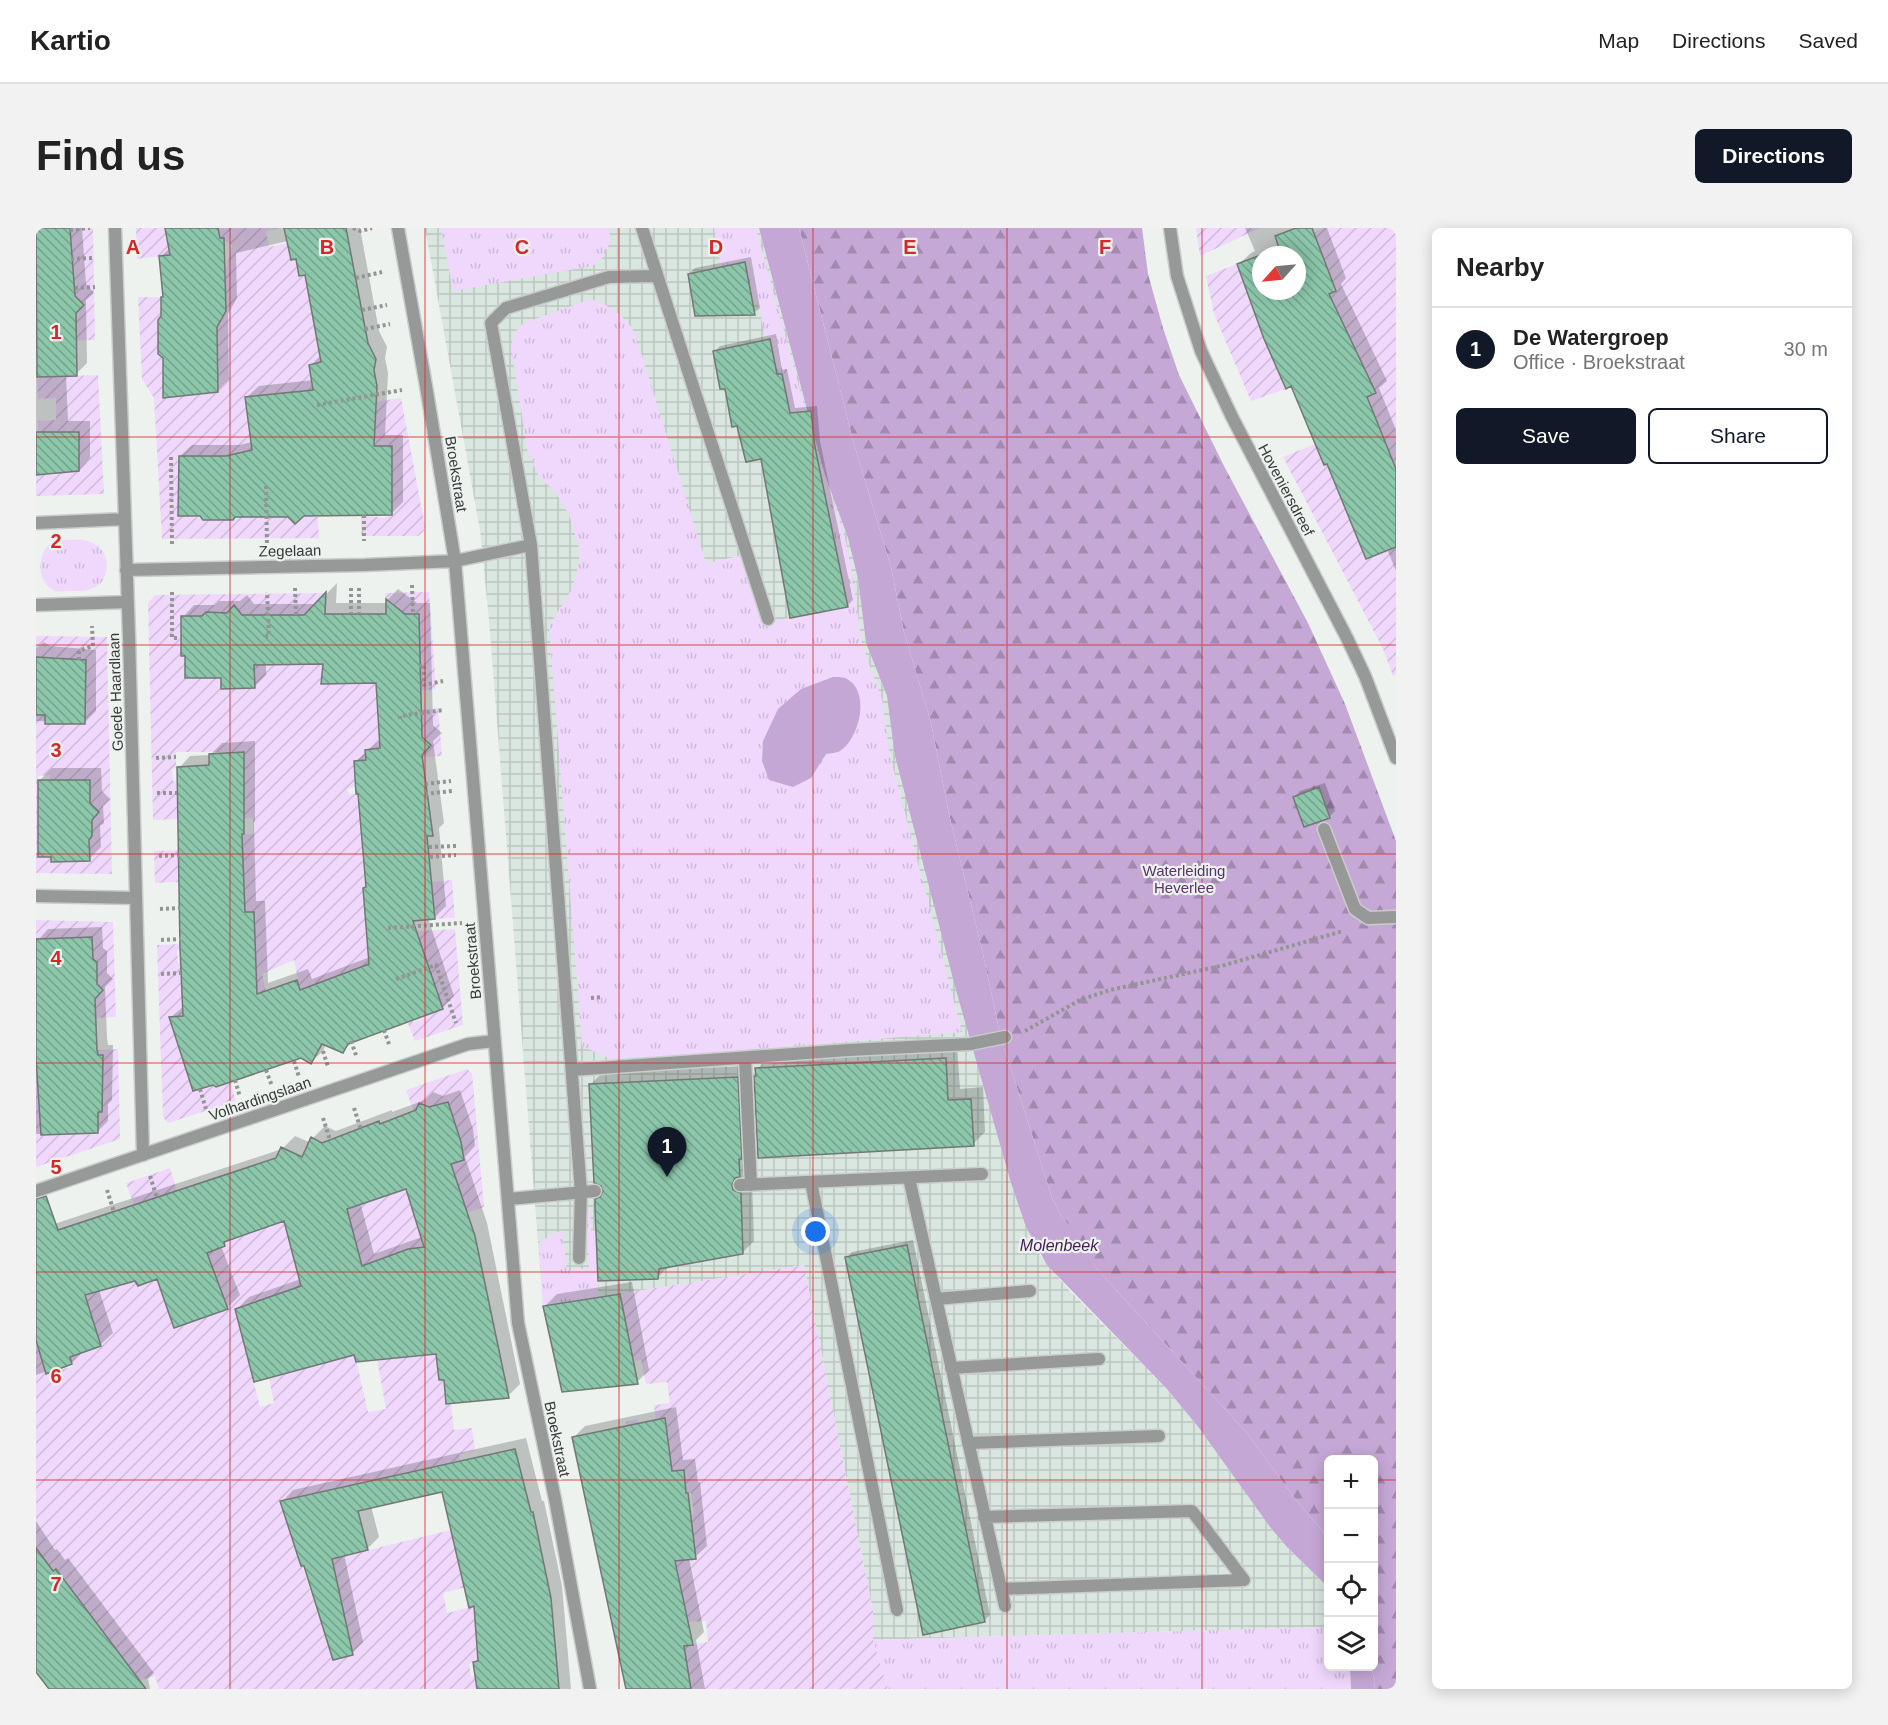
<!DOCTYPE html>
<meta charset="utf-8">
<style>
body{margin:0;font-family:Arial,sans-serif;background:#f2f2f2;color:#222}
.controls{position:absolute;right:18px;bottom:18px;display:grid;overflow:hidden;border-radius:9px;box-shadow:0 3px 15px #0003}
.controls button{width:54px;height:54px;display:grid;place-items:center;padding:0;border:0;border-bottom:2px solid #e0e0e0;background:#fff;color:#222;font:30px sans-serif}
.compass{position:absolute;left:1216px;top:18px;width:54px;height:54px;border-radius:50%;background:#fff;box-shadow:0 3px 15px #0003;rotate:243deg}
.you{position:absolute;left:780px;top:1004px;width:21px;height:21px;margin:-15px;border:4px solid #fff;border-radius:50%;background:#1a73e8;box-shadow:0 0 0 9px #1a73e833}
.badge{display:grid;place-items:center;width:39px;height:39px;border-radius:50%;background:#111827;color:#fff;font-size:20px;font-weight:700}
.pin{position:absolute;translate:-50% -50px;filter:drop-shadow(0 2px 3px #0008)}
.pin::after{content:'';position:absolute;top:32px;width:21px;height:18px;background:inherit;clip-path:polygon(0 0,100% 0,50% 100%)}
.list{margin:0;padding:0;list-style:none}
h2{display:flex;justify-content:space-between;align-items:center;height:78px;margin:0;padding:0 24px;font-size:26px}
h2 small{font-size:20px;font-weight:400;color:#767676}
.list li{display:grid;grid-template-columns:39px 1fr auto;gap:18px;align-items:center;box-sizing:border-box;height:84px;padding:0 24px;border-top:2px solid #e0e0e0}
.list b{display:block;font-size:22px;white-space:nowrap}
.list p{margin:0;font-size:20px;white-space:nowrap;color:#767676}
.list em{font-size:20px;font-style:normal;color:#767676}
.actions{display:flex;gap:12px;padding:18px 24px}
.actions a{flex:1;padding:14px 0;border:2px solid #111827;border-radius:9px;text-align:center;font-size:21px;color:#111827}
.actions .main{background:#111827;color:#fff}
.icon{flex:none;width:33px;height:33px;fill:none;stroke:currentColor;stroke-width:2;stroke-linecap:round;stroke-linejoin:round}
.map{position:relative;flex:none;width:1360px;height:1461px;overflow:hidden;border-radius:9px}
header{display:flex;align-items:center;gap:36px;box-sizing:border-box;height:84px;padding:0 30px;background:#fff;border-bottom:2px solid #e0e0e0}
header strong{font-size:28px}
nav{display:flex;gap:33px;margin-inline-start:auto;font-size:21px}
.intro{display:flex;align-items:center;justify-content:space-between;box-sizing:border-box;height:144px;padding:0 36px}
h1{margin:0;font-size:42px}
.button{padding:15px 27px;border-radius:9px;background:#111827;color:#fff;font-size:21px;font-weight:700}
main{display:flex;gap:36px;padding:0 36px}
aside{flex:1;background:#fff;border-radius:9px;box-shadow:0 3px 15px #0003}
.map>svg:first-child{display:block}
.industrial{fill:url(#industrial-grid)}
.grass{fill:url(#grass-tufts)}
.forest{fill:url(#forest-firs)}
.garden{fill:url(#garden-furrows);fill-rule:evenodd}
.water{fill:#c5a7d5}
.shadow{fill:#0003;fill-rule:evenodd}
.building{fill:url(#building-back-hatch);stroke:#737775;stroke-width:1.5;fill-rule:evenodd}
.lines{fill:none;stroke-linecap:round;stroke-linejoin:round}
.lane-casing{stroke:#c9cdcb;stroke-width:15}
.street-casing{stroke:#c9cdcb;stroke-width:15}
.path{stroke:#929593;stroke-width:4;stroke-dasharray:3 3;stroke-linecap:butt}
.lane{stroke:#979998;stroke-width:12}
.street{stroke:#979998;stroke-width:12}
.grid{fill:none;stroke:#d62828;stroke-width:1.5;stroke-opacity:0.55}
.labels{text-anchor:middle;stroke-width:4.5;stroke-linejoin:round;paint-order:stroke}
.street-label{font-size:15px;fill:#383a39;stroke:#edf2ef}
.park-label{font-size:15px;fill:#5a336c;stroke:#edf2ef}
.water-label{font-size:16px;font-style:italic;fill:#431c54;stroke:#edf2ef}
.grid-label{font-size:20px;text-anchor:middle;font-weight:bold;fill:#d62828;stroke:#edf2ef;stroke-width:4.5;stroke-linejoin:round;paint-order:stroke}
</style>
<header>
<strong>Kartio</strong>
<nav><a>Map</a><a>Directions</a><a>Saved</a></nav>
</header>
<div class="intro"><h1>Find us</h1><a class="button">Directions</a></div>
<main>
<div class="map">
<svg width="1360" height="1461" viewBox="0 0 1360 1461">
<defs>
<pattern id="industrial-grid" width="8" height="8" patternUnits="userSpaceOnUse" patternTransform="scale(1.5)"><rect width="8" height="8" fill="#dae6e0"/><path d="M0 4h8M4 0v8" fill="none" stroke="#bcc6c1"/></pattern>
<pattern id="grass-tufts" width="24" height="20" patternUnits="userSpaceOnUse" patternTransform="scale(1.5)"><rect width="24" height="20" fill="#efd8fc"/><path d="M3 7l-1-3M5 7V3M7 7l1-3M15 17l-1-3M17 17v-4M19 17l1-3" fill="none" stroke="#cebad9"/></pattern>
<pattern id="forest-firs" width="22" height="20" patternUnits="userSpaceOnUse" patternTransform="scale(1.5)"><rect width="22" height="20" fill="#c6a8d6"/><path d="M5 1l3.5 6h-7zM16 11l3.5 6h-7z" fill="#a28aaf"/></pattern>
<pattern id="garden-furrows" width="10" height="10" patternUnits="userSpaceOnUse" patternTransform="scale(1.5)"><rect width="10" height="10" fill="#efd8fc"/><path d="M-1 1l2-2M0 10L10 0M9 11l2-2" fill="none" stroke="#cebad9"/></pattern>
<pattern id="building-back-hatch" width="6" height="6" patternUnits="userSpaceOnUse" patternTransform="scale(1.5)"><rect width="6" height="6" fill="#8cc7ab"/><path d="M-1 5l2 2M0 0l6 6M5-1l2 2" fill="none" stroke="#73a38c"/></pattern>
</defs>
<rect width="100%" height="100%" fill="#edf2ef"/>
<path class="industrial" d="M389,0h334l55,208 11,39 23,63 10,41 8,64 21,53 99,397 25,90 15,43 14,29 29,35 98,99 32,39 71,99 17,20 41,40v40l-455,13v-29l-69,-346 -261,41 -54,-686 -9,-90z"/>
<path class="grass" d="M405,0h168c3,16 -3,30 -17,38l-139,25z
M678,0h42l57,210 32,100 8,40 9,67 20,54 8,57 72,276 -347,29 -33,-15 -33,-420 23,-37 7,-26v-15l-10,-33 -15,-25 -10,-8 -7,-9 -9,-20 -17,-105c2,-12 4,-18 13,-25l67,-24c20,7 33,16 44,34l71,230 38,-8 18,68 86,-16 -46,-159 -7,-36h-5l-8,-38h-5l-7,-36h-5l-7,-37h-6l-7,-39 -24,5z
M17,313c11,-1 26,-3 37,1 18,5 22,29 10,42 -8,7 -17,7 -26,7 -6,0 -13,1 -19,0 -19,-8 -19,-38 -2,-50z
M554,980l1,22 5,1 2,66 -55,9 -4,-64 23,-12 5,40 22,-2 -3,-53z
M1292,1399v39l22,1 1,22h-463l-15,-49z"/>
<path class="forest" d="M763,0h343l6,46 15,54 16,47 46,93 83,155 37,81 51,137v848h-22l1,-8 -4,-14 3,-1v-206h-46v78l-35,-42 -47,-64 -150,-164 -34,-51 -10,-19 -52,-164 -17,-80 -34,-140 -18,-91 -27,-91 -13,-65 -37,-123z"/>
<path class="garden" d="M34,0h23l2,112 -59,2v-23l39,-1v-36h-4z
M100,0h30l4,27 -33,4z
M182,0h62l-14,3 3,16 18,-4 4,17 5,-1 3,17 12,-2 -2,24 12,64 -12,3 8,45 84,-12 24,129 -2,5 -5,4h-57v-21l23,3 8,-4v-68h-18l-87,70 4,4h8l5,-4 14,1 1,21 -157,1 -8,-141 -12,-19 -4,-82h23v19l-3,4v9l3,4 1,8 -4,4v9l5,4v22l25,-1v16l19,-2 10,-66 7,-12 -8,-12 10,-7 -1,-22 7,-29 -12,-7zM201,225l-2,64 -2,3 -55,-4 1,-60h19l1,9 31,-11z
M1160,0h64l-60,28z
M1288,0h72v446l-3,2 -10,-27 -100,-192 32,-13 9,21 60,-24 -17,-44 9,-4 -41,-85 -49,81 -35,12 -37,-87 -8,-38 31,-12 21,56 78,-29 -22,-59z
M0,128l2,21 60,-2 6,119 -68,2v-21l7,-3 4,3h8l3,-3 21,-1v-39h-41v-11l18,-1v-22l-18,1z
M393,364l7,97 -16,2v19l18,-2 4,48 -20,1 4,-7v-9l-47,-21 1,28 -14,2v10l-12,1 1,26 -8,2 2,5h11l2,62 4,31 -3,1 3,35 20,10 69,-4 8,96 -48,16 -8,-20 7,1 8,-3 2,-4 19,-6 -16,-49c-45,2 -86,14 -127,30l-6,-30 -32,14 5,22 -57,26 -32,-5h-9l24,74 20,-6 4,2 7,-2 5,-6 7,22 -68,22 -5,-6 -6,-172 24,-1v5l-4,1 1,13h3l1,16 72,-67h-9l-2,-78h10v-16h-9l-20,-66h-48v16l-4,1 1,12 4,1 1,37 -25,1 -5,-217 7,-8 171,-2 -1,21 -8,-4 -9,1 -4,4h-15l-1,49h35l-1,20h32l65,-69 -33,-1 -1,-21zM193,383h10l3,4h21l2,42 -11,1v30l-33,1v-11h-35l-1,-22 -4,-1v-39h21l4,-4 18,4z
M0,408l71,1 5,237 -76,-1v-158h9v9l40,-1 1,-62 -22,-1 -3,-3h-8l-3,3h-8l-6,-4zM14,547v5h40v23l4,4 1,9 -6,5v4l3,3v8l-3,4 1,21 -38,1 -1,-5h-13v-81z
M143,622l1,32 -25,1 -1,-32z
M416,652l3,38 -20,1 -3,-37z
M0,692l77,2 3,95 -20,1 -1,-19 4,-4v-9l-6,-6 -1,-43 -56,2z
M82,821l2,90 -84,28v-109h2l4,77 56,-2v-21h4l-5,-29 6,-1v-27h-5v-5z
M431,841l5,4 12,134 -66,22 5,16 -188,64 25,98 14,-4 -5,-25 86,-23 13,57 18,-3 -9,-49 59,-8 3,28h5l2,24h5l3,26 18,-2 3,23 -16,3 1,6 -179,41 46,141v-82l124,-30 46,49 -54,14 4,20 27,-7 12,52 -17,6 2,12h4l2,13h-318l-4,-13 -25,7 -77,-91 14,-10 -10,-13 -4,2 -17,-6v-246l47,-31 3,7 7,-2 -2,-7 42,-11 5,11c30,-11 57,-29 87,-40l-1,-4 60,-21 4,16 145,-66 30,-11 -2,-18 -13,-40 -34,10 -8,-22zM56,1088l9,30 -12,4 -9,-30zM33,1124l4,14 -27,8z
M134,940l7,23 -43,14 -8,-22z
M768,1037l69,346v29l15,49h-197l-8,-43 25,-4 -2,-21 -23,1 -5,-21 6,-1 -8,-39 5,-44 13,-3 -3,-21h-5l-3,-23 -11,1 -44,-40 -2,-9 11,-3 2,7 17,-3 -2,-18 16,-2 -3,-21 -21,2 -5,-24 -7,1 -11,-52 -23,3 -2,-15z"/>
<path class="water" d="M723,0h40l55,216 37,123 13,65 27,91 18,91 34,140 17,80 52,164 10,19 14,15 20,36 150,164 47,64 35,42v49l-41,-40 -17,-20 -71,-99 -32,-39 -120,-124 -21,-38 -15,-44 -55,-193 -61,-234 -8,-60 -21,-53 -8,-64 -10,-41 -23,-63 -11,-39z
M797,449c4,0 11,0 14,2 24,13 12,60 -7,72 -4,2 -10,2 -14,3l-15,24 -18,9 -24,-7 -7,-19 1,-20 15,-32 23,-20z
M1314,1439h21l4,14 -1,8h-23z"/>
<path class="shadow" d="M0,0h46l4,56 8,9 -8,7 1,63 -11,11 -10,1 2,46h22v37l-11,12 -43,3v-107h2l-2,-35z
M131,0h193l19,103 8,16 -2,11 3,15 -3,62h18v67l-12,12 -102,2 -109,-60 12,-11h47l13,-3 -5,-45 12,-11 54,-6 -2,-15 10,-10 -15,-81 -18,-33 -52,12 1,45 -9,16 1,65 -12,12 -54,-74 -1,-20 3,-2 -5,-38 10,-9z
M1209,0h82l19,50 -5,6 46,97 -8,7 17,42v141l-9,-22 -59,-87 -89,-198 12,-11 4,-2zM1225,27h36v36h-36z
M715,29l9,51 -6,5 -65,-39 6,-6z
M740,106l6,36 5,-1 8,39 22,-2 3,35 33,159 -6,6 -84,-148 -36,-71 -13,-35 6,-6z
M301,355l-1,20h51v-3l11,-11 19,14h13l3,122 9,8 -9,8 11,82 -5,5 7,78 -12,12h-6l26,78 -12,12 -87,31 -12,12 -17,-7 -3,7 -12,11 -10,-6 -131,-38 14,-12 -5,-238 11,-12 20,-1 12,-12 33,-2v80l-1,2 2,78h9l3,82 40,-14 4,10 58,-22 -6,-69 3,-3 -11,-124 25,-22 -3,-57 -54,-20 -58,2v11l-12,12 -31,-11 -40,-59 11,-12h21l4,-4h21l7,-6 7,9h63z
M8,414l6,4 46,4v61l-11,11 -49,-1v-72z
M16,540h49l1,23 8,8 -7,7 1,17 -4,3 1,21 -12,12 -49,-79z
M1289,555l10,28 -6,6 -34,-20 5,-6z
M66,699l1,21 4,3v22l6,6 -8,8 2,51 1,7h5l-1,55 -4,4v17l-11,11 -61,2v-196h4l8,-9z
M921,818l3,43 23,-2 2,45 -12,12 -216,-69v-6l12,-12z
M713,838l2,97 -8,9 2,6 7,3 2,60 -12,12 -73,13 -11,11 -61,-77 7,-8 -13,-108 12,-12z
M424,862l13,39 2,17 -10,11 22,66 33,161 -12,12 -63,-18 -7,-26 -82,2 -119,-45 12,-12 52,-18 -16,-60 -54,19 -10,8 19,49 -13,13 -69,-30 -22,1 -37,11 14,43 -13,12 -17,6 -12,12 -35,12v-145l246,-81 13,-13 14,6 16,-16 11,5 56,-21v2l33,-12 8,-8 10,4zM371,959l15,50 -48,17 -14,-52z
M877,1012l77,375 -6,6 -137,-363 5,-6z
M596,1054l17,88 -12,12 -92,-76 12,-12z
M640,1179l7,53 12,-1 3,23h2l7,64 -12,11 -6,1 15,74 -8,8 9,49h-78l-54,-251 12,-12z
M490,1210l16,63h2l18,85 9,103h-93l-4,-26 5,-5 -3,-54 -32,-113 -73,15 8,31 -12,12 -23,5 19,88 -11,11 -47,-89 -23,-62 11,-12z
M0,1293l19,29 2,-1 8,11 3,-2 86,115 -6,6 2,10h-99l-15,-20z"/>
<path class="building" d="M0,0h34l5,68 9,9 -8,8 1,63 -40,1z
M129,0h53l2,10h4l2,73 -9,16 1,65 -55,6v-40l-5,-4v-34l3,-4v-19h2l-4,-41 11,-1z
M248,0h62l22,115 8,16 -2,11 3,16 -3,60h18v69l-88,1 -9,8 -7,-7h-53l-2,3h-30l-3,-4h-22l1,-60h47l26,-6 -7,-53 68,-7 -4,-25 12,-3 -6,-33 -10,-54 -6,1 -3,-17 -5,1z
M1260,0h16l24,63 -7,3 47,99 -9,4 29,72v78l-30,12 -39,-95 -3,1 -33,-79 -5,3 -22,-50 -27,-75 42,-16 -4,-12zM1225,27h36v36h-36z
M709,34l10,53 -60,1 -7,-42z
M734,111l7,35h5l8,39 21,-2 4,36 33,160 -58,11 -29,-159 -15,3 -9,-36 -5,1 -7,-38h-5l-7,-38z
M0,204h43v39l-43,4z
M290,364l-1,22h61v-15l19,15h14l3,123 9,8 -9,10 11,81h-6l8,83 -22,2 30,88 -95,35 -5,9 -21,-9 -11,20 -10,-6 -85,29 -3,-2 -20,6 -24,-74 14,-1 -3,-67 -3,-182 32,-2v-11l35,-2v82h-2l3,78h9l3,82 40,-14 3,10 69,-26 -6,-76 3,-1 -8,-93h-2l-2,-33 12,-1 -1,-10 15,-2 -4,-65 -55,1 2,-20 -69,1 1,23 -34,1v-11h-36v-22h-4v-40h21l4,-4 21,1 7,-8 8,10h62z
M0,429l50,3 -1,64h-40v-9h-9z
M2,552h52v23l9,9 -7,8v16l-3,4 1,21 -39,1v-5h-13z
M1283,559l11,31 -26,9 -11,-30z
M56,709l1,22 4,3v22l6,6 -8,9 2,51 1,5h5l-1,57h-4v21l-57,2 -5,-77v-119z
M910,830l2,42 23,-1 3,47 -216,12 -4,-82h2l-1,-8z
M702,849l4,82h-3l1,18 -5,1 -3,7 1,5 8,3 2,61 -84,15 -1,10 -60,2 -3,-73v-9l5,-2 3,-6 -2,-5 -7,-3 -5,-99z
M412,874l13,40 3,18 -13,4 24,72 34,162 -63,6 -2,-24h-5l-3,-26 -80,8 -2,-7 -100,27 -19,-73 66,-23 -17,-65 -60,21 1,4 -18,7 21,56 -54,19 -17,-49 -19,7 -3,-5 -50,14 16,51 -31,11 2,7 -26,10 -10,-34v-141l10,-3 12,34 218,-72 5,-11 21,10 9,-20 11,6 57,-22 1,3 36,-14 3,-7 10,4zM370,961l18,58 -16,2 -46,17 -15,-57z
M871,1017l78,377 -62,13 -78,-378z
M584,1066l18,90 -76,8 -19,-86z
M629,1190l7,53 12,-1 2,23h2l8,66 -21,2 18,84 -9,1 7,43h-65l-54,-252z
M479,1221l16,63h2l18,86 8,91h-82l-4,-27 5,-1 -4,-55 -5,2 -27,-116 -84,19 10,39 -36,9 21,96 -20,5 -29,-94h-3l-21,-65z
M0,1320l17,23 3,-2 90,120h-97l-13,-17z"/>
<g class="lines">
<g class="lane-casing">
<path id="lane" d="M606,0l126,391
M419,333l76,-16
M1288,601l31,80 13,9 28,-1
M709,830l6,127
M536,842l277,-20 121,-6 35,-7
M873,950l96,428
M775,954l86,428
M704,957l242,-11
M473,971l86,-8
M543,1030l2,-66 -50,-647 -40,-222 15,-15 103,-31 48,-1
M900,1071l94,-8
M915,1140l148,-9
M932,1215l191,-7
M948,1289l208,-6 52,69 -243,9"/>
</g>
<g class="street-casing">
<path id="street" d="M79,0l14,408 14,519
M362,0l28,158 29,175 63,762 37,176 35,190
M1134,0l7,48 24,75 31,66 115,221 18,38 31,82
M0,295l89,-4
M90,342l239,-5 90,-4
M0,377l92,-3
M0,668l100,2
M0,963l432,-147 26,-3"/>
</g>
<path class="path" d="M317,0l7,3 12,-3
M34,2l20,-2
M35,31l23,-1
M320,50l26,-6
M39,60l20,-1
M326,82l25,-5
M329,101l25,-5
M281,177l85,-15
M135,229l1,89
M230,258l1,59
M328,287v26
M376,357l1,29
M259,360l1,27
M315,360v26
M323,360v26
M136,364v46h9
M229,408h4l-2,-44
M43,432v-9l14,-5 -1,-20
M383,438l5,-1v20l19,-4
M364,491v-3l44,-6
M120,530l20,-1
M389,556l26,-3
M121,565h20
M389,566l27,-3
M393,619l27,-1
M123,628l20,-1
M394,629l26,-2
M124,681l20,-1
M352,700l74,-5
M125,712l20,-1
M125,746l20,-1
M360,751l40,-14 20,58
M555,770l11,-1
M348,802l6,17
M989,803l55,-31 30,-10 115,-25 118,-34
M315,813l6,17
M287,823l5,16
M258,833l5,16
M230,842l6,16
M199,852l5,17
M164,861l6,20
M318,880l7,22
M287,890l7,22
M114,948l7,22
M71,962l7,22"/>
<use href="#lane" class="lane"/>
<use href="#street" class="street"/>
</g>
<path class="grid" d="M194,0v1461M389,0v1461M583,0v1461M777,0v1461M971,0v1461M1166,0v1461M0,209h1360M0,417h1360M0,626h1360M0,835h1360M0,1044h1360M0,1252h1292M1338,1252h22"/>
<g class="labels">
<g class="street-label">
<text transform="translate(420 246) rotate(81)" y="5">Broekstraat</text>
<text transform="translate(1250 262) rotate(62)" y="5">Hoveniersdreef</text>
<text transform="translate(254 323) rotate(-1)" y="5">Zegelaan</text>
<text transform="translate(80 464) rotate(-92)" y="5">Goede Haardlaan</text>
<text transform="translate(437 733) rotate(-95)" y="5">Broekstraat</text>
<text transform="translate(224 871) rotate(-19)" y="5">Volhardingslaan</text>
<text transform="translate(521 1211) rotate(78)" y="5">Broekstraat</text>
</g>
<g class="park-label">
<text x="1148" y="648">Waterleiding<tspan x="1148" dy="17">Heverlee</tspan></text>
</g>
<g class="water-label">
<text x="1023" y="1023">Molenbeek</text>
</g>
</g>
<g class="grid-label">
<text x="97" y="26">A</text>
<text x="291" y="26">B</text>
<text x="486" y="26">C</text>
<text x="680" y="26">D</text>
<text x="874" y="26">E</text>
<text x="1069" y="26">F</text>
<text x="20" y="111">1</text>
<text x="20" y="320">2</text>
<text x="20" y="529">3</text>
<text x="20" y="737">4</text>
<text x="20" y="946">5</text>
<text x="20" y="1155">6</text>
<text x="20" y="1363">7</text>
</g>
</svg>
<div class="controls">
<button>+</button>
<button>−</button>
<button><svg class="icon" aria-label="locate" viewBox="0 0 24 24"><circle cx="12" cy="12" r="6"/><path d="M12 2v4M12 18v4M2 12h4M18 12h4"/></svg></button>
<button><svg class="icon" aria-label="layers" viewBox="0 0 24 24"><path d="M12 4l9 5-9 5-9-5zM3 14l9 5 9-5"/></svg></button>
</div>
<svg class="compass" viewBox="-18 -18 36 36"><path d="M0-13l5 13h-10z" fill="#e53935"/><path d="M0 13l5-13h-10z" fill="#767676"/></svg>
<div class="you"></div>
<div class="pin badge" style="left:631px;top:949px">1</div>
</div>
<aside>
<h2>Nearby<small></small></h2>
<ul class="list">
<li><span class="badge">1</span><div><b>De Watergroep</b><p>Office · Broekstraat</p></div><em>30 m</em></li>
</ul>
<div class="actions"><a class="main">Save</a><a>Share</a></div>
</aside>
</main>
